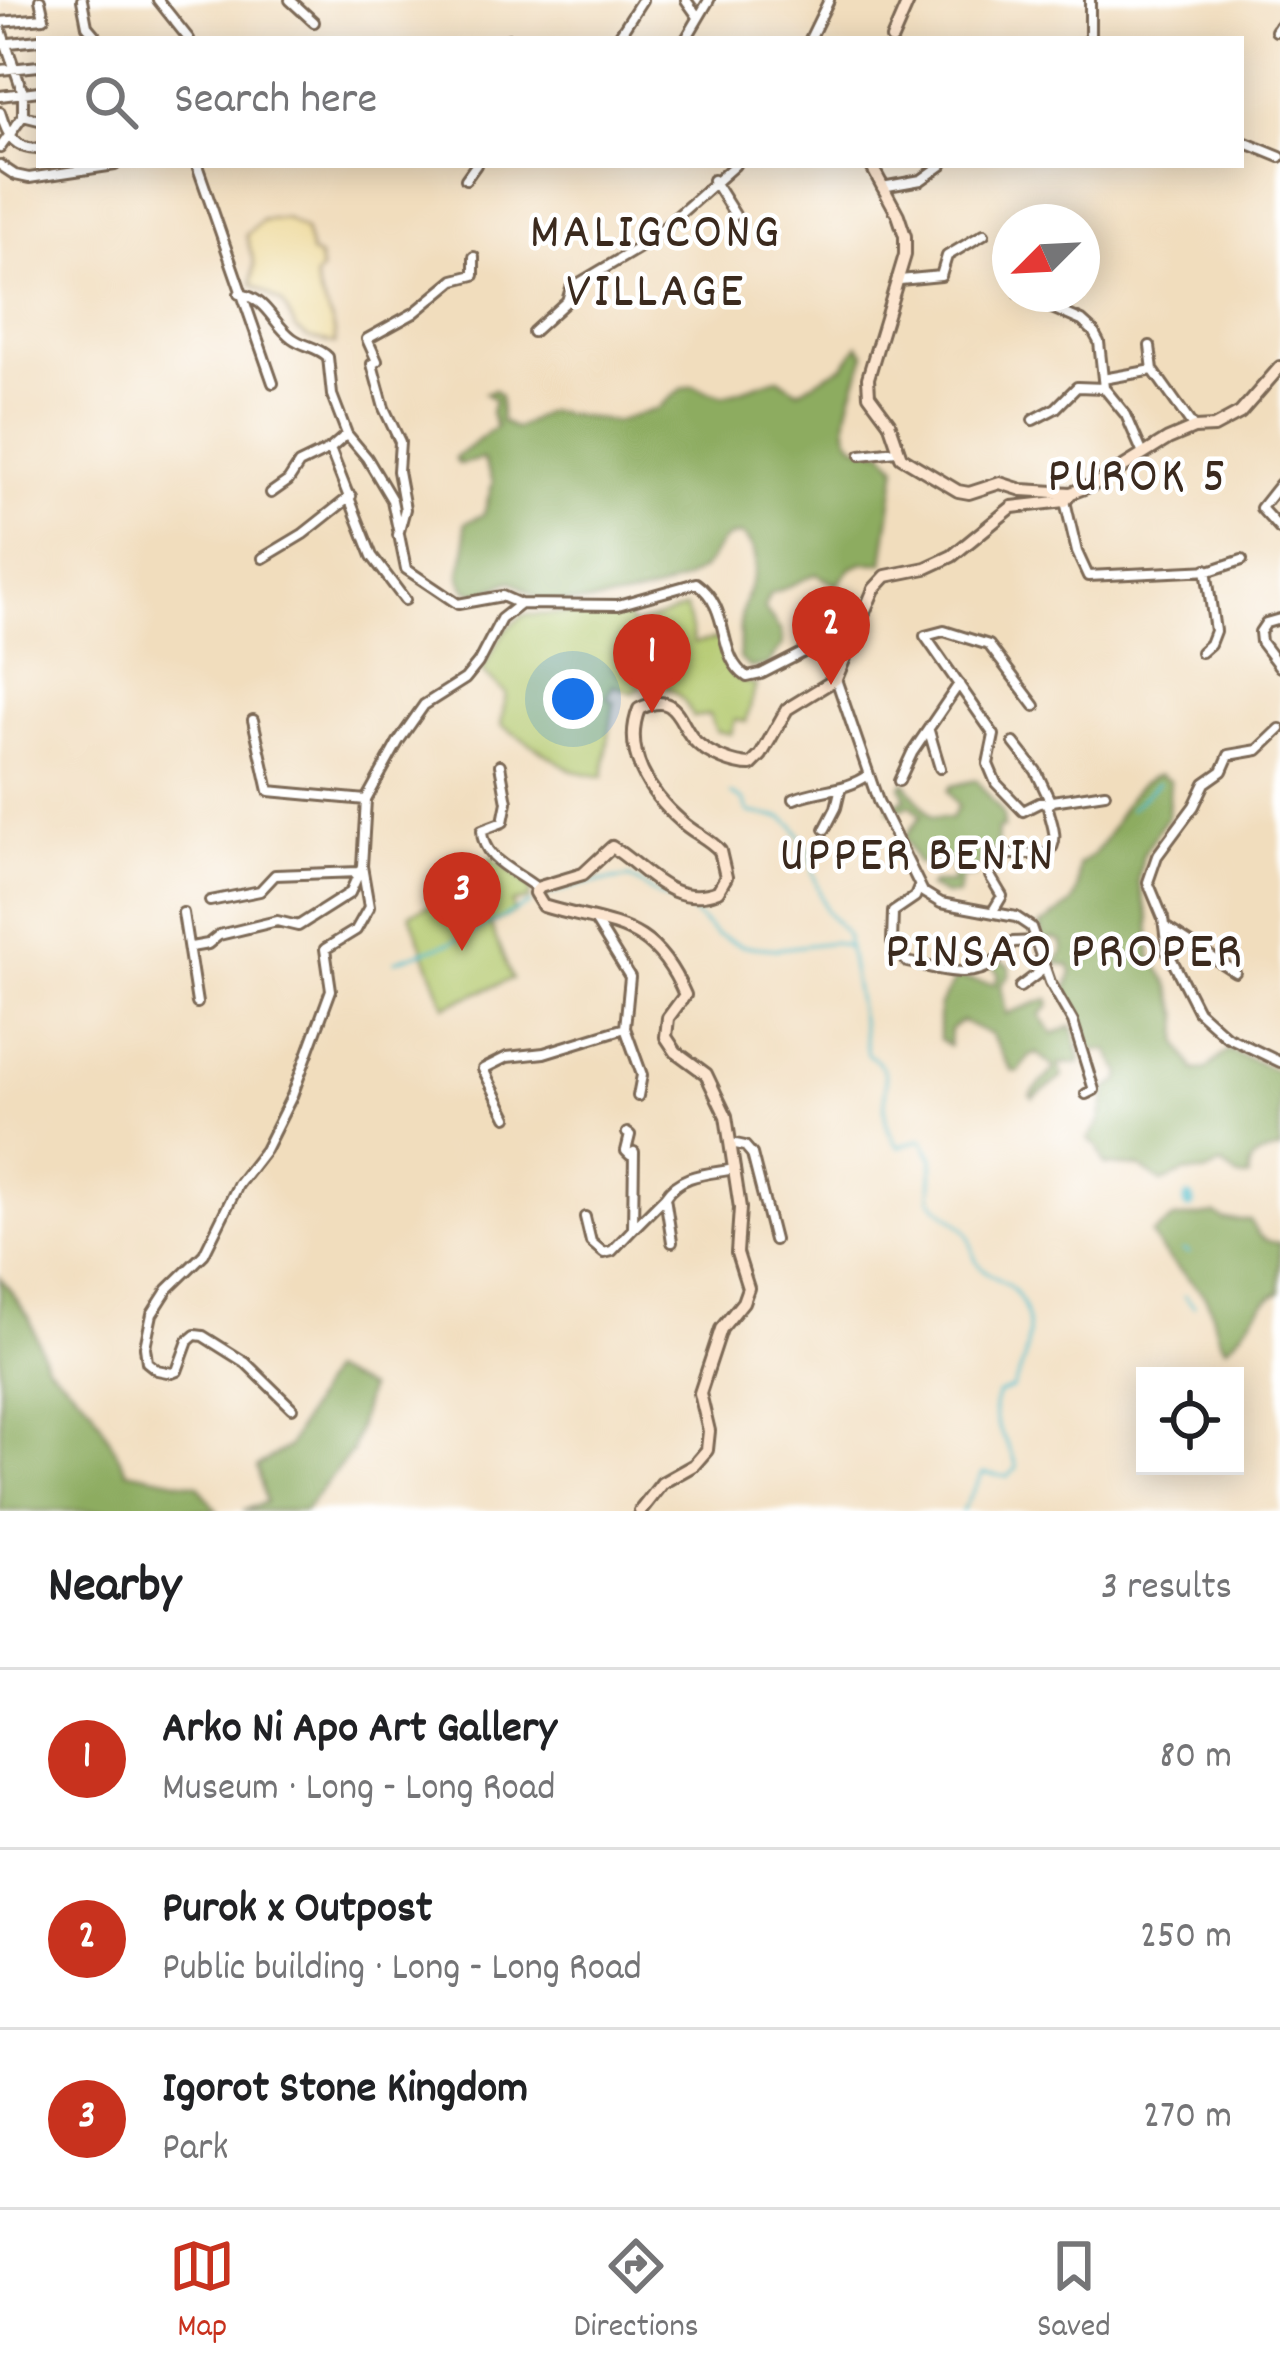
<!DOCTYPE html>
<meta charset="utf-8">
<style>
body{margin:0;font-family:Dekko,sans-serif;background:#f2f2f2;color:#202124}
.controls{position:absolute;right:36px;bottom:36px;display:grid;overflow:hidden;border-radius:0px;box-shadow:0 6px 30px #0003}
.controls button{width:108px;height:108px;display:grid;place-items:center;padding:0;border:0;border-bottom:3px solid #e0e0e0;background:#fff;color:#202124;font:60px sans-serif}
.compass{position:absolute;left:992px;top:204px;width:108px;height:108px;border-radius:50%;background:#fff;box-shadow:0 6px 30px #0003;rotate:246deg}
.you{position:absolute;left:573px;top:699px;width:42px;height:42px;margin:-30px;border:9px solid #fff;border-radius:50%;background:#1a73e8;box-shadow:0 0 0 18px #1a73e833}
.badge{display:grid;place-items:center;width:78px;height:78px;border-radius:50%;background:#c8321e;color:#fff;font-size:39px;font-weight:700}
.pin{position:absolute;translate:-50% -99px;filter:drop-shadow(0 3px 6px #0008)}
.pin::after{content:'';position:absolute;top:63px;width:42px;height:36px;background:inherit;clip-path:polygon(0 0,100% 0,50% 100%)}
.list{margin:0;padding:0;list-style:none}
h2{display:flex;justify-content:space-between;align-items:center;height:156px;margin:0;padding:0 48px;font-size:51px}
h2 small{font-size:39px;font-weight:400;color:#757577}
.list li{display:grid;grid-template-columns:78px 1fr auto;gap:36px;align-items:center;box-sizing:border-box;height:180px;padding:0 48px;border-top:3px solid #e0e0e0}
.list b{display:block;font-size:45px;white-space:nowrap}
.list p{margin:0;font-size:39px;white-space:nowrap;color:#757577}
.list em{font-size:39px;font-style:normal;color:#757577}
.icon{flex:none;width:66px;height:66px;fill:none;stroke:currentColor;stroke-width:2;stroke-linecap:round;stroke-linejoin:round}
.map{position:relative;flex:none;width:1280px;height:1511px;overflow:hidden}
.search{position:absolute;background:#fff;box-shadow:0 6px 30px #0003;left:36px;right:36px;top:36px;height:132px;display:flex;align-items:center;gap:30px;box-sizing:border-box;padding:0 42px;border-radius:0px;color:#757577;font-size:45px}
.sheet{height:696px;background:#fff}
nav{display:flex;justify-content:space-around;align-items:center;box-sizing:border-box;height:168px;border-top:3px solid #e0e0e0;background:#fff;font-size:33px;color:#757577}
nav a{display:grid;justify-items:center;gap:6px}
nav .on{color:#c8321e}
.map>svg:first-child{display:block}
.green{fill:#b2c86c;stroke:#767945;stroke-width:3}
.forest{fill:#8dac60;stroke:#646b3f;stroke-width:3}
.sand{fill:#eeda9e;stroke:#94825e;stroke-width:3}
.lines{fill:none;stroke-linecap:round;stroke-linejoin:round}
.stream{stroke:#4ab8c3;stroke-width:3}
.river{stroke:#4ab8c3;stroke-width:12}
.street-casing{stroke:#7b6956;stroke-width:14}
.secondary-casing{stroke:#7b6956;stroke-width:16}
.street{stroke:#fff;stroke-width:8}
.secondary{stroke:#fce5cf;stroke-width:10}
.labels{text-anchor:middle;stroke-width:9;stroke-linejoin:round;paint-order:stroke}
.neighbourhood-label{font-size:51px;letter-spacing:3px;fill:#3b2a1e;stroke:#fff}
.quarter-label{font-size:54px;letter-spacing:3px;fill:#3b2a1e;stroke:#fff}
</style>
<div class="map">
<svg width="1280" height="1511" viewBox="0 0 1280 1511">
<rect width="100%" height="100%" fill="#fff"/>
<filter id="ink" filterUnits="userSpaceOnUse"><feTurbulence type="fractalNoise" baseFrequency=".00833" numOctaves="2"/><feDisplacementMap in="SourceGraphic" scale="24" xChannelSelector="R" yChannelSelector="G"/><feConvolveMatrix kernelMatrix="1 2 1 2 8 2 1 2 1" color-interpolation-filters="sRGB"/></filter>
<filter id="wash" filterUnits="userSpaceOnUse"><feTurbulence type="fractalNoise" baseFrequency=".004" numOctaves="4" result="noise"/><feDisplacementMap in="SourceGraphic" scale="48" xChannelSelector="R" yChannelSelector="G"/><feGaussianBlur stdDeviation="2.7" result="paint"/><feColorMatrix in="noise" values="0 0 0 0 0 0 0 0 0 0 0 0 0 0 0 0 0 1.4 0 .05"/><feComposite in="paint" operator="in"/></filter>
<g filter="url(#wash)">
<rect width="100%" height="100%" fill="#f1ddbd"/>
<path class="green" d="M686,608l8,35 29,-5c1,26 4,41 33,47l-10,37 -11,-2 -4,14 -15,-3 -7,-16 -16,2c-8,-19 -23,-32 -44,-36l-16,12 -20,-8 -6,13 7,4 -11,75 -30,-6 -72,-46 5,-31 -24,-23 23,-41 19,-15 101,-3 8,14z
M490,857l41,30 -2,13 -17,3 2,10 -24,11 22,55 -67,27 -35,-92 73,-32z"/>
<path class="forest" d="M859,345l6,9c-5,24 -33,75 -9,91 7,5 19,3 28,6l13,15 -14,97h-20l-12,5 -14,17 -21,-11 -47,21 -5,13 17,24 2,13 -16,20 -17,3 -11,-10c2,-14 -1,-27 2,-40 4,-30 30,-58 1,-83 -27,0 -24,22 -40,34 -36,27 -113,39 -157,31 -13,-3 -22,-13 -33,-19l-31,12 -13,-2c-13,-16 -7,-20 -3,-37 2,-10 -1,-21 0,-31l19,-9 9,-32 -10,-23 -24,5 -4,-6 41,-31 -5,-14 3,-13 -9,-7 9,-3 6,6 1,25 14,8 33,-18 67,11 42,-13 26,-21 10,-2 30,10 55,-18 20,13 45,-25z
M1159,775l11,6 -2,34 -25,40 -5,26 11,37 2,38 18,28 11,32 -1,27 16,28 11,-1 22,-20 52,22v78c-19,4 -32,6 -31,27 -13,4 -17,-8 -28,-12l-16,8 -19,-1 -24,10 -23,-15 -34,-2 -7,-18 -10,-8 12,-17 7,-33 12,-7 2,-10 -13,-22h-18l-6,-25 -19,-31 7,-22 -3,-7 -14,-2 8,-11 -1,-10 -8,-4 -9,3 -5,-15 32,-22 6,-15 1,-25c39,-18 36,-75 80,-89z
M976,780l27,34 1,14 -6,1 -1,17 -15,13 -8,17 -13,1 -3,18h-13l-16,-8 4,-4h20l-1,-18 -16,-7 -18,7 -13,-28 16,-21 -10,-11 -21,7 -1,-5 17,-9 -5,-12 4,-4 26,35 20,2 7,-13 -10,-15 3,-5z
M1001,961l9,5 -1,10 -8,9 5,29 42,-15 2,6 -10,10 13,19 19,-8 9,33 -1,4 -21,1 4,13 -30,21 -3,-3 25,-26 -18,-16 -7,2 -11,17 -7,-1 -21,-36 -29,-14 -12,8 -1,17 -10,-7v-33l17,-28 39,6 4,-10 -6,-7z
M1215,1214l9,6h26c6,16 13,22 30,23v49c-26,11 -31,39 -54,55 -16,-16 -9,-37 -23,-53 -16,-19 -41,-37 -52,-60l23,-15z
M0,1277l29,40 17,47 46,43 35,64 71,14 19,26h-217z
M329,1371l39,18 -16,62 -48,60h-61l23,-9 -9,-35 31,-20z"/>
<path class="sand" d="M286,218l19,12 6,23 8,4 2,13 -6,7c3,25 23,43 20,67l-27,-6 -12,-9 -13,-25 -31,-20 2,-21 -8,-28 16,-15z"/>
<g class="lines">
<path class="stream" d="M731,794l13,7 5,12 34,5 11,8 17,28 2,19 13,37 20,24 21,120c39,20 -1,53 32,93l23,-8 11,20 -2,40c10,13 24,19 34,31 8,9 6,25 14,35 6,8 21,14 30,21 30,27 20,72 3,103l-14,5c-14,26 13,48 19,74l-9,9 -25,-4 -21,38
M1130,809l28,-26
M544,896l40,-12 46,-6 29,18 23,7 33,31 28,12 34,3 56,-7 16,5
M395,961l57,-19 78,-38
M1183,1250l6,3
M1184,1296l10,10"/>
<path class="river" d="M1189,1200v4"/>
</g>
</g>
<g filter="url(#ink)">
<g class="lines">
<g class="street-casing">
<path id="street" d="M82,0l5,26 11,13
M158,0l31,39
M290,0l24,22
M686,0l12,17
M0,22l44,-4 -4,-18
M0,27l23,66v23
M1276,31l4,-6
M45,39h17
M509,39h4
M617,39l25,-39
M686,39l23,-39
M810,39l19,-39
M1090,39v-39
M0,44l39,-4
M0,70l39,-4
M0,96l39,-5
M0,112c7,23 13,37 39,37
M23,116l16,4
M1241,141l39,16
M0,148l23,-32
M0,165l15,10 14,3 86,-13
M197,165l76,218
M466,179l10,-14
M713,180l22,35
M882,187l39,-7 21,-15
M1008,271l2,2
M900,280l41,-4 6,-20 37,-22
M239,294c28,4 33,29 53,44 12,9 25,8 36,19l4,38 15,39 20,24 25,42 14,69 52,35 44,-8 18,8 98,1 78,-22c37,26 19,72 51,94l14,-3 96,-49
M1020,294l62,27 11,10 6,11 5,46 22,27 17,39
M533,332l34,-31 4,-13 76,-45 88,-78
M1150,346l3,24 41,58
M1103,379l50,-9
M1033,420l23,-12 21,-21 27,1
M347,434l-17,15 42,107 33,44
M861,455l35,-4
M1280,484l-19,24 19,21
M271,493l17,-12 11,-17 31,-15
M1065,501l12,51 11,24 124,-6 30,-10
M398,535l7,-26 -7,-38 2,-29 -16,-34 -12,-44 5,-3 -10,-22 47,-26 40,-33 20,-5v-18
M263,558l40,-24 48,-38
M1280,619l-14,4 -6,9 1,10 19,25
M1201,652l9,-8 5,-13 -9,-62
M836,679l42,122 45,91 18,11 75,14 15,10 19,55 23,40 21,68 -8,4
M1035,706l-46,-61 -45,-14 -19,5 69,99 -6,29 8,19 27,28 16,-8 66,-10
M253,720l16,71 97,9
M1280,729l-22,21 -29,5 -7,16 -17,12 -11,23 -37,50 -9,26 15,36 4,32 31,61 28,25 54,26
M929,731l11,37
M1014,743l22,28 15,32
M500,765l7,37 -4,20 -21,8c0,31 35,41 56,59
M899,781l13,-28 47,-69
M794,799c26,-11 50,-7 74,-24
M825,829l11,-21 4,-17
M919,887l-4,10 -22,15 -1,30 15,20c24,5 64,19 86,1 7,-6 13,-14 20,-21l25,-1
M210,901l50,-10 15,-16 84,-3
M993,911l9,-15 -12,-20 3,-17 14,-5h40c15,-15 3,-32 0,-51
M183,913l14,90
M1164,926l71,46
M191,947l17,-3 11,-9 58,-14 21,5 52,-33 12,-27 4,-66 32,-58 26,-37 41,-26 13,-16 23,-44 19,-15
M1020,987l25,-19
M625,1028l17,47 -4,21
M507,1117l-24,-48 24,-12 37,-4 81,-25 5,-51 -35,-57
M627,1133l3,2 -4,16 4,4 4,-3 -1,77 32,-32
M731,1143l14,3 7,8 22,86
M585,1217l6,25 13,11 8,-2 21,-22
M672,1242l-7,-45c16,-24 44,-23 70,-28
M292,1408l-46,-45 -43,-27 -8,-1 -7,6 -11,30 -5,2 -15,-3 -10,-8 -2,-15 7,-33 16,-25 36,-35 34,-69 27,-35 27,-54 39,-106 -6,-41 31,-19 13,-23 -7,-41"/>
</g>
<g class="secondary-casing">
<path id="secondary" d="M892,39l17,-39
M871,165l27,50 7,21v19l-37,123 1,17 20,27 12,35 57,34 11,2 31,-10 22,7 49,3 26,-10 71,-44 26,-11 20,-1 26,-14 40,-46
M640,1511l22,-28 32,-18 13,-15 2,-19 -9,-38 21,-64 22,-27 5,-14 -11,-35 3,-45 -14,-92 -20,-42 -30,-22 -10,-15 2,-19 17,-23c-33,-77 -73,-68 -142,-89l-8,-13 5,-6 43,-13 29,-27c33,20 60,62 106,44l8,-14 -6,-26c-11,-13 -27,-18 -39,-30 -31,-27 -59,-69 -42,-112 41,-21 39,18 58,34 13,12 37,22 54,22l10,-10 26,-46 49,-30 38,-90 12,-13 40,-8 26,-12 60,-49 53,-6 6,-8"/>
</g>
<use href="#street" class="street"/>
<use href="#secondary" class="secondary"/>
</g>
</g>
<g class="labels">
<g class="neighbourhood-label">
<text x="656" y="246">MALIGCONG<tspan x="656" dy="59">VILLAGE</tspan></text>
<text x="1138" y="490">PUROK 5</text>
<text x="918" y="869">UPPER BENIN</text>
</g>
<g class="quarter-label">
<text x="1065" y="966">PINSAO PROPER</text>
</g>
</g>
</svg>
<div class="controls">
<button><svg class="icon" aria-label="locate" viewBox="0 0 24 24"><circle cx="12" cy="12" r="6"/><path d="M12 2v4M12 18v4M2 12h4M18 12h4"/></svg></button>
</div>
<svg class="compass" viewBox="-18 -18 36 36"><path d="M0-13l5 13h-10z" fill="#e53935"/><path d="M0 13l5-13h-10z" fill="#757577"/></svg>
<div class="you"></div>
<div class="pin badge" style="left:652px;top:713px">1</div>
<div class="pin badge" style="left:831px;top:685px">2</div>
<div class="pin badge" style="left:462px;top:951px">3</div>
<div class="search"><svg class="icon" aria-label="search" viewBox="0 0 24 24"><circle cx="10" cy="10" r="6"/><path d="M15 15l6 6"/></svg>Search here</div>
</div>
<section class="sheet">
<h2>Nearby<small>3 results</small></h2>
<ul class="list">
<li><span class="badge">1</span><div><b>Arko Ni Apo Art Gallery</b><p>Museum · Long - Long Road</p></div><em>80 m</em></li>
<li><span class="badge">2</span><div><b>Purok x Outpost</b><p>Public building · Long - Long Road</p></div><em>250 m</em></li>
<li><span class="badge">3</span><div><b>Igorot Stone Kingdom</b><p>Park</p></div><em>270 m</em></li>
</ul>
</section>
<nav>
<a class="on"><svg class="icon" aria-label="map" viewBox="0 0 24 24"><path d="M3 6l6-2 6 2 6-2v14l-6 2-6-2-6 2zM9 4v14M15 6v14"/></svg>Map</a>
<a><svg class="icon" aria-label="directions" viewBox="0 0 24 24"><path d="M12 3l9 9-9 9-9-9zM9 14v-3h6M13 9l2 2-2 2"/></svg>Directions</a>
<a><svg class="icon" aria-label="saved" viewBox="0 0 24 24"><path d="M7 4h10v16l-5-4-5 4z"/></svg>Saved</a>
</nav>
